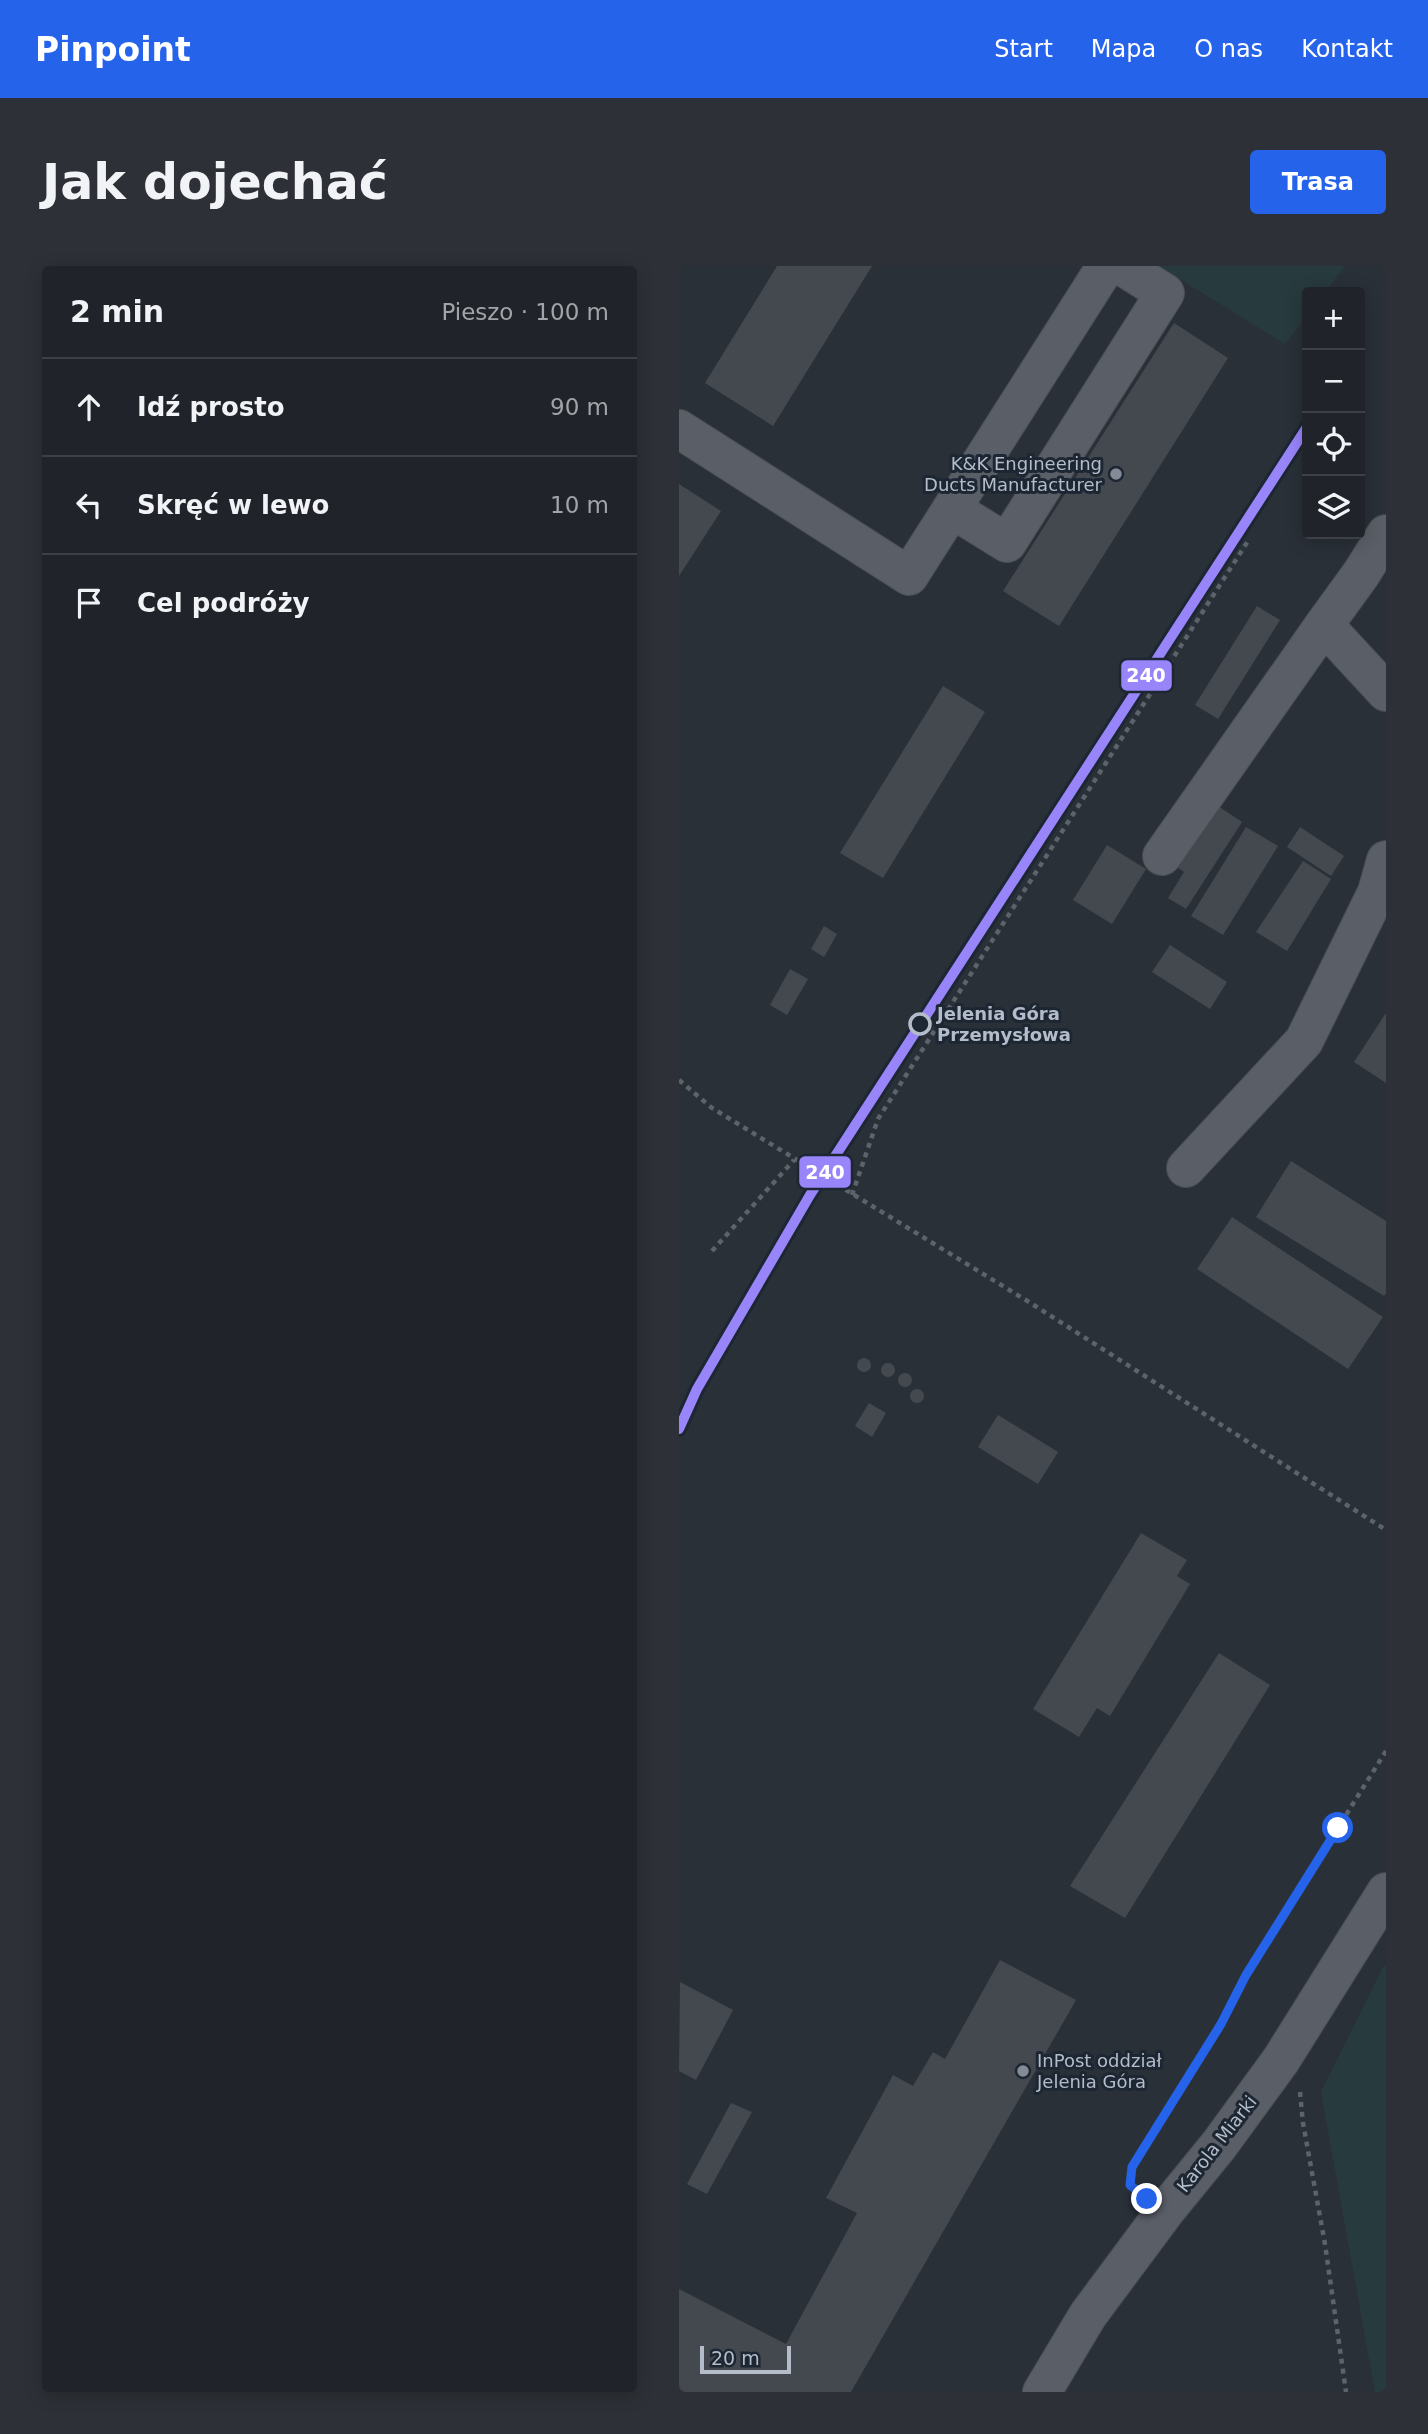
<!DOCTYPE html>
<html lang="pl">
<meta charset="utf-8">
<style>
body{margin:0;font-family:"DejaVu Sans",sans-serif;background:#2d3036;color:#f1f3f6}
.controls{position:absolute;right:21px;top:21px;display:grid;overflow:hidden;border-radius:7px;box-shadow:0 4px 18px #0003}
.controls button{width:63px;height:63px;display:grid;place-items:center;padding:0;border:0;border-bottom:2px solid #3d4147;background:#20242a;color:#f1f3f6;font:35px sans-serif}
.scale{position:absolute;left:21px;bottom:18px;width:91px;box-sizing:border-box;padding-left:7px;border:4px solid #b4bcc9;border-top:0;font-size:19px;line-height:24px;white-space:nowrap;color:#b4bcc9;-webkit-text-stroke:5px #1d2633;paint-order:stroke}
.stop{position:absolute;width:21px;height:21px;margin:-16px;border:5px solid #2563eb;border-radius:50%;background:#fff}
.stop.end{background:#2563eb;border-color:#fff;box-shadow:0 2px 7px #0008}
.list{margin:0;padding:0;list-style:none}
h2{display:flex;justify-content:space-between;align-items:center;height:91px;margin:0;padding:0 28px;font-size:30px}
h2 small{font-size:23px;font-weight:400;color:#a2a4a8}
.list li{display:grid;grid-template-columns:46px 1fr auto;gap:21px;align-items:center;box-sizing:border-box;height:98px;padding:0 28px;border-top:2px solid #3d4147}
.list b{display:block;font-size:26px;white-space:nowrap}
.list em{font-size:23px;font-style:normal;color:#a2a4a8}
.icon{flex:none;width:38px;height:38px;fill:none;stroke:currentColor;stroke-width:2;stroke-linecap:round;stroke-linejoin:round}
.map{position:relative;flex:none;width:707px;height:2126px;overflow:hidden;border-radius:7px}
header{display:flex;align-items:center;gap:42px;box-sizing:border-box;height:98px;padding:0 35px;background:#2563eb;color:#fff}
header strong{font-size:33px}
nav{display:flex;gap:38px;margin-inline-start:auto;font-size:24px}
.intro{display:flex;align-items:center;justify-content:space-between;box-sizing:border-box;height:168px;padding:0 42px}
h1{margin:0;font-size:49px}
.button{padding:18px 32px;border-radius:7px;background:#2563eb;color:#fff;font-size:24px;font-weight:700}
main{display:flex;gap:42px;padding:0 42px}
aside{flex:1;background:#20242a;border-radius:7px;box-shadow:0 4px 18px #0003}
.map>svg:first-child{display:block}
.green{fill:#273a3e}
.building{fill:#444950}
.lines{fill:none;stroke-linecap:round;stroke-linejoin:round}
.minor-casing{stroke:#484c53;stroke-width:40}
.path{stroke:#5d636a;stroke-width:4.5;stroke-dasharray:5 5;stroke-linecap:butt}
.minor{stroke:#5a5e66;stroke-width:38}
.rail-1-casing{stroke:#1d2633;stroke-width:16}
.rail-1{stroke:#9885fa;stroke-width:10}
.route{stroke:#2563eb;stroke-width:9}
.poi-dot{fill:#848b96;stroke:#1d2633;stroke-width:2.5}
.stop-dot{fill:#1d2633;stroke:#b4bcc9;stroke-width:3.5}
.labels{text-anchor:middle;stroke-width:6;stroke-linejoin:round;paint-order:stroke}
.poi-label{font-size:18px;fill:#b4bcc9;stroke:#1d2633;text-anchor:end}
.stop-label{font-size:18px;font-weight:bold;fill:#b4bcc9;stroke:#1d2633;text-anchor:start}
.street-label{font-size:18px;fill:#b4bcc9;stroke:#1d2633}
.line-badge{stroke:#1d2633;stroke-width:2.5}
.badge-label{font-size:19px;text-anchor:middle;font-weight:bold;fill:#fff}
</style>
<header>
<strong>Pinpoint</strong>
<nav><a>Start</a><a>Mapa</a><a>O nas</a><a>Kontakt</a></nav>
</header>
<div class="intro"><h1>Jak dojechać</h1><a class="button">Trasa</a></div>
<main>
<aside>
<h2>2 min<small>Pieszo · 100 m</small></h2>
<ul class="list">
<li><svg class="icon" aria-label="ahead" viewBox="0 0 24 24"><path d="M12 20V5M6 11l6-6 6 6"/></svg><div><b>Idź prosto</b></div><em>90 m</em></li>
<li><svg class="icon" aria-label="left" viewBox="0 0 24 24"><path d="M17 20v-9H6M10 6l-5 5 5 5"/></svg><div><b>Skręć w lewo</b></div><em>10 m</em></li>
<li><svg class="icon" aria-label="arrive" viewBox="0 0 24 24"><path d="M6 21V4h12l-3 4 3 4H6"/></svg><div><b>Cel podróży</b></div></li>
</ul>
</aside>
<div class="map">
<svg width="707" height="2126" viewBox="0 0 707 2126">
<rect width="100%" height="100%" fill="#2a3038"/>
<path class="green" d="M480,0h186l-20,26h-18v24l-22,28z
M705,1699l2,2v425h-11l-54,-300z"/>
<path class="building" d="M98,0h95l-99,160 -68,-43z
M495,57l54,35 -169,268 -56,-35z
M0,218l42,27 -42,65z
M578,340l23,14 -62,99 -23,-14z
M264,420l42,26 -102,166 -43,-25z
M533,536l30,20 -56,87 -18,-11 16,-26 -12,-8z
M567,561l32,19 -55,89 -32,-19z
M621,561l44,29 -13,20 -44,-29z
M428,579l39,24 -34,55 -39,-24z
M624,595l28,18 -44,72 -31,-19z
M145,660l13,8 -13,23 -13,-8z
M491,679l57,37 -17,27 -58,-37z
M111,703l18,10 -21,36 -17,-10z
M707,747v70l-32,-21z
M612,895l95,60v72l-2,3 -128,-79z
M553,951l151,100 -35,52 -151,-100z
M178 1099a7 7 0 1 1 14 0a7 7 0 1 1-14 0Z
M202 1104a7 7 0 1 1 14 0a7 7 0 1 1-14 0Z
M219 1114a7 7 0 1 1 14 0a7 7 0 1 1-14 0Z
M231 1130a7 7 0 1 1 14 0a7 7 0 1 1-14 0Z
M190,1137l17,10 -14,24 -17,-11z
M319,1149l60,37 -20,32 -60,-37z
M462,1267l46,27 -10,16 13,8 -80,132 -13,-8 -18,29 -46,-28z
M540,1387l51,32 -145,233 -55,-32z
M321,1694l76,40 -225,392h-172v-103l107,55 71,-131 -31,-15 67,-123 20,11 20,-34 12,7z
M1,1716l53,28 -37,70 -17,-9z
M52,1837l21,9 -45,82 -20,-10z"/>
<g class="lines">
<g class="minor-casing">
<path id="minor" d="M0,163l230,147 197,-310
M273,243l55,34 158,-250 -43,-27
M707,268l-25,40 -37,51 62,67
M483,590l162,-231
M507,902l118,-127 73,-149 9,-32
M363,2126l46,-77 78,-105 53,-65 62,-85 105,-168"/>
</g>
<path class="path" d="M0,814l33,28 317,194 357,228
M173,929l26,-76 370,-578
M33,985l82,-91
M621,1826l3,31 22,121 21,148
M457,1926l-6,-7 2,-18 89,-144 25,-48 140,-224"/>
<use href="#minor" class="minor"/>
<g class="rail-1-casing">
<path id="rail-1" d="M0,1163l18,-40 113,-194 497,-768"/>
</g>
<use href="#rail-1" class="rail-1"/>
</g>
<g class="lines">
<path class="route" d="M468,1933l-17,-14 2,-18 89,-143 25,-49 92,-147"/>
</g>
<g class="poi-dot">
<circle cx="437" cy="208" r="7"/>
<circle cx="344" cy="1805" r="7"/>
</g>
<circle class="stop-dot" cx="241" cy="758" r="10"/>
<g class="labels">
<g class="poi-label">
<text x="423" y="204">K&amp;K Engineering<tspan x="423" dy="21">Ducts Manufacturer</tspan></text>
<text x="358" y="1801" text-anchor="start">InPost oddział<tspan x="358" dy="21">Jelenia Góra</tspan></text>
</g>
<g class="stop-label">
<text x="258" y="754">Jelenia Góra<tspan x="258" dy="21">Przemysłowa</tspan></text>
</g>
<g class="street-label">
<text transform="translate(538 1878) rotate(-52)" y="6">Karola Miarki</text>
</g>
</g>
<g class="line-badge">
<rect x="441" y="393" width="53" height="33" rx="7" fill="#9885fa"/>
<rect x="119" y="889" width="54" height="34" rx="7" fill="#9885fa"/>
</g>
<g class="badge-label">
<text x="467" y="416">240</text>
<text x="146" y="913">240</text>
</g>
</svg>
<div class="controls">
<button>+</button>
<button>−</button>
<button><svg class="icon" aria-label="locate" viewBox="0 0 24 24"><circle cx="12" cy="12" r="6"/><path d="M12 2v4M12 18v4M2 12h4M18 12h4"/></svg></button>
<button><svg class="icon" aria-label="layers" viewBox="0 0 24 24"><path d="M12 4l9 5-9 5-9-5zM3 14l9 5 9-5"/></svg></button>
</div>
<div class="scale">20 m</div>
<div class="stop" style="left:659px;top:1562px"></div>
<div class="stop end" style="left:468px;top:1933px"></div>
</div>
</main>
